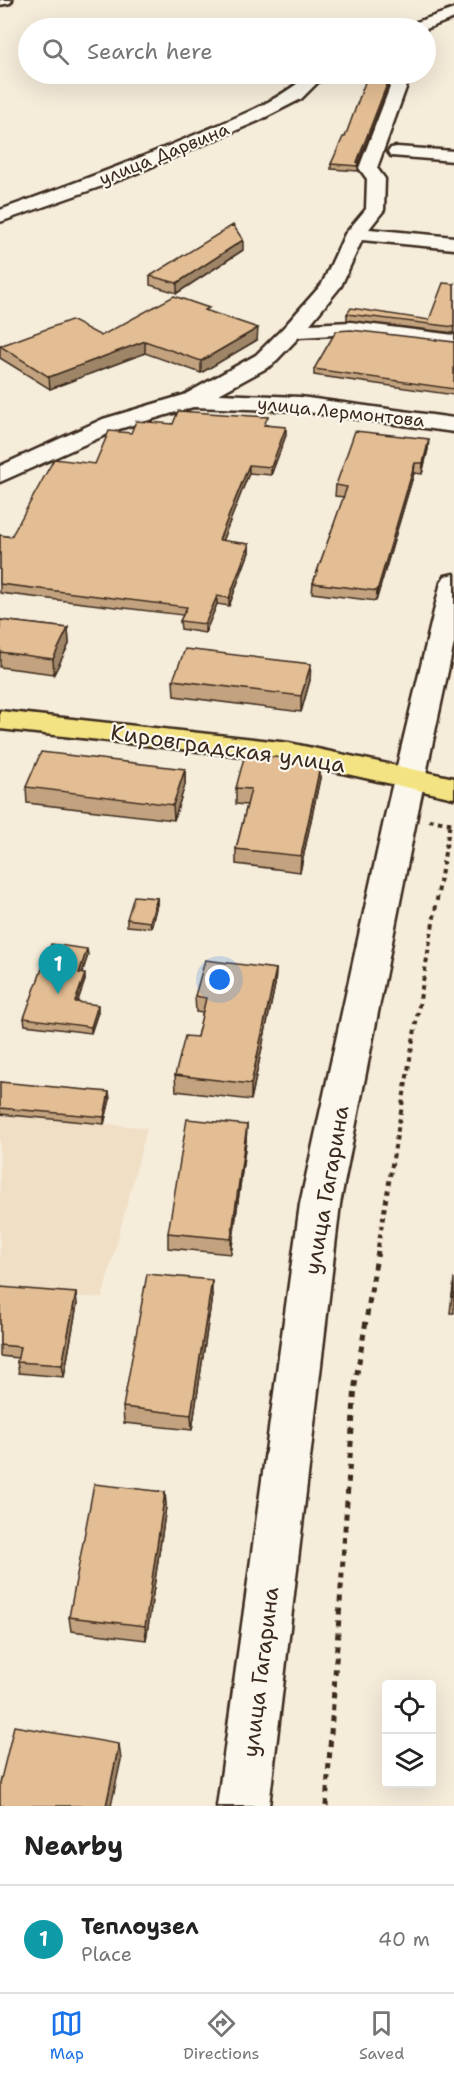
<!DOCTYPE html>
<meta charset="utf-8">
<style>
body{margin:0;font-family:"Shantell Sans",sans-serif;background:#f6f6f6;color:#222}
.controls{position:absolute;right:18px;bottom:18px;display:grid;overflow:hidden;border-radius:6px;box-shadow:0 6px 24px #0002}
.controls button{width:54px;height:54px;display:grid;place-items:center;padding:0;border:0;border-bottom:2px solid #e0e0e0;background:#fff;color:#222;font:30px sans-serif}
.you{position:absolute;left:220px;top:980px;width:21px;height:21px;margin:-15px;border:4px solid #fff;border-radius:50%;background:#1a73e8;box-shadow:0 0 0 9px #1a73e833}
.badge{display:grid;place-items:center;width:39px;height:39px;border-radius:50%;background:#1a73e8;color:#fff;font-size:20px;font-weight:700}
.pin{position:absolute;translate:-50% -50px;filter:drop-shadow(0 2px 3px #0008)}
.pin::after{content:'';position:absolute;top:32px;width:21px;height:18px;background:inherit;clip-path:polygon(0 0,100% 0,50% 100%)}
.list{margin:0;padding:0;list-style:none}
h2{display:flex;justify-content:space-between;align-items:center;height:78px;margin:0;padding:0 24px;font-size:26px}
h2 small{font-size:20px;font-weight:400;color:#767676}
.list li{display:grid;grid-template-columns:39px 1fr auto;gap:18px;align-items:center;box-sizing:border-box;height:108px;padding:0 24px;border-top:2px solid #e0e0e0}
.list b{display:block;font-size:22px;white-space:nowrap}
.list p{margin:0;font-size:20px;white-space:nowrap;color:#767676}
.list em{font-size:20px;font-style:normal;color:#767676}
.icon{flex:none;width:33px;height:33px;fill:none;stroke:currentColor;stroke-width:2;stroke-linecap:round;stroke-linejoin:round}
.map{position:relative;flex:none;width:454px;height:1806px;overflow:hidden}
.search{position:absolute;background:#fff;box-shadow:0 6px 24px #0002;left:18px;right:18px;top:18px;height:66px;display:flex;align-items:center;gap:15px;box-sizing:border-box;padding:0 21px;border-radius:33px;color:#767676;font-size:22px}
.sheet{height:186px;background:#fff}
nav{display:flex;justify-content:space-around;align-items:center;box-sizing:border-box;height:84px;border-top:2px solid #e0e0e0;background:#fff;font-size:16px;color:#767676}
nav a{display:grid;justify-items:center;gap:3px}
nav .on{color:#1a73e8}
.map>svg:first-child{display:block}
.built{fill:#f0dec5}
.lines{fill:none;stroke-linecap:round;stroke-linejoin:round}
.minor-casing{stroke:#3b2a1e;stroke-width:5}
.major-casing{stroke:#3b2a1e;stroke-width:5}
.path-far1{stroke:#3b2a1e;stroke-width:4;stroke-dasharray:4.5 4.5;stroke-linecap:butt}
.path{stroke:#3b2a1e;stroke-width:5;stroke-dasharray:6 6;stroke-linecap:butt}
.minor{fill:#fbf7ec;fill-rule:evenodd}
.major{fill:#f4e382;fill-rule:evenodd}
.wall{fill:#c3a37f;stroke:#3b2a1e;stroke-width:1.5}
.shaded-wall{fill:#9f8568;stroke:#3b2a1e;stroke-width:1.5}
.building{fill:#e3be94;stroke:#3b2a1e;stroke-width:1.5}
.labels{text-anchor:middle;stroke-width:4.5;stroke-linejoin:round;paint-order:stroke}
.far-street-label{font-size:18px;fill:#3b2a1e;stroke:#fbf7ec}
.street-label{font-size:22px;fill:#3b2a1e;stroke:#fbf7ec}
</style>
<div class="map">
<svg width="454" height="1806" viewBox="0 0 454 1806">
<rect width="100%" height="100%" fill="#f6ecda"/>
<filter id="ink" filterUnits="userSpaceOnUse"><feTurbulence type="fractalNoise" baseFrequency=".0167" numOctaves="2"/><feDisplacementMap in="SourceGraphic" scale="12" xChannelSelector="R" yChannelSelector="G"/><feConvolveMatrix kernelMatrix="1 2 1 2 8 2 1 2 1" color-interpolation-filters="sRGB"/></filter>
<g filter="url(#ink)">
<path class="built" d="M0,1114l147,14 -45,170 -102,-7z"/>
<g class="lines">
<g class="minor-casing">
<path id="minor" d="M0,0h12l-2,3 -10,2z
M454,9v9l-28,11 -21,-1 3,-3z
M309,74h17l-25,25 -43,22 -133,57 -125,44v-12c67,-24 132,-48 197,-76 40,-17 79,-31 112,-60z
M395,74h16l-34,94 8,11 -1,31 -15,19 85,8v12l-92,-9 -21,46 -31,38 41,-2 103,13v12l-103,-13 -52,3 -27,28 -53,29 81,3 154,21v14l-154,-21 -107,-4 -74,22 -119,53v-16l103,-47 81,-24 72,-40 29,-29 37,-42 23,-50 21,-25 1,-30 -8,-11z
M397,147l57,4v10l-63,-5 -3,-4 3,-4z
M454,574v69l-37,173 -77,388 -71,602h-52l83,-602 85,-388 56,-234 4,-6z"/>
</g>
<g class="major-casing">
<path id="major" d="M0,711l289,32 165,35v20l-165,-37 -289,-32z"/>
</g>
<path class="path-far1" d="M429,820l25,4
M378,1247l72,-424"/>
<path class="path" d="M326,1806l29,-421 24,-140"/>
<use href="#minor" class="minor"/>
<use href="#major" class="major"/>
</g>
<path class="wall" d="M345,137l13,28v6l-27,-2v-5z
M243,250l-66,43 -27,-8v-9z
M454,284v49l-107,-13v-6l82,6z
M209,312l48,28 -56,33 -56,-20 -95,36 -50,-31v-13l101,-9z
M454,342v53l-140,-20v-6z
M173,424l94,1 19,10 -15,40 -22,-2 -27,68 27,3v8l-20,54 -12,-2 -12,29 -24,-4 -1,-8 3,-6 -183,-22v-58l11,2 120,-104z
M428,449l-6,25 -8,-1 -38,128 -64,-8 1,-10 31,-86 -9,-1 1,-11z
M0,620l68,8 1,16 -15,30 -54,-7z
M173,680h137l-9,32 -127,-16z
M185,769v16l-11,35 -147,-17 -1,-16z
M320,778l-20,94 -64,-8v-15l11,-44 -11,-1v-16z
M157,898v6l-6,24 -24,-2v-7z
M88,955l-6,18 3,7 -8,23 21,9 -7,21 -66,-8 -1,-7z
M276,969l-1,16 -24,115 -75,-9 -1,-16 22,-38 6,-24 -7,-1 -1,-16z
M0,1082l110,17 -6,25 -104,-10z
M247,1125l-1,16 -15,113 -63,-6v-15z
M454,1278v35h-4z
M0,1287l77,17 -13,73 -45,-4 -2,-11 1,-4 -18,-2z
M212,1296l-20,134 -68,-7 -1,-16z
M165,1492l1,15 -20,133 -75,-9 -2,-14z"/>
<path class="shaded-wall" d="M391,74h2l-36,93v-5z
M243,240v10l-66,43v-10z
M258,328l-1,12 -56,33v-12z
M145,341v12l-95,36 -1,-12z
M286,427v8l-15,40v-8z
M429,439l-1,10 -6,25 1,-11z
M415,463l-1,10 -38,128 1,-10z
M249,465v8l-30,76v-9z
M249,544v8l-20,54v-8z
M217,596v8l-12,29v-9z
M68,628l1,16 -15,30 -1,-15z
M311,664l-1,16 -9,32v-16z
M321,762l-1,16 -20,94 1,-16z
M185,769v16l-11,35 -1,-15z
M157,898v6l-6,24 -1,-6z
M87,949l1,6 -8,24 -1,-6z
M276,969l-1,16 -24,115v-16z
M85,974v6l-10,29v-7z
M98,1005v7l-7,21v-6z
M109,1092l1,7 -6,25v-7z
M247,1125l-1,16 -15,113v-15z
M212,1280v16l-20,134 -1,-15z
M76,1293l1,11 -13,73 -2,-12z
M165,1492l1,15 -20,133 -1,-14z
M119,1744l2,16 -10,46h-5z"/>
<path class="building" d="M368,74h23l-34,88 1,4 -27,-2 12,-27h2z
M233,225l10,15 -66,43 -27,-7z
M443,283l11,1v43l-107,-13 4,-6 78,12z
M174,296l35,12 -4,2 53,18 -57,33 -56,-20 -96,36 -49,-31 71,-26 30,16z
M351,330l103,12v47l-140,-20 22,-38z
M178,411l90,6 -4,8 22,2 -15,40 -22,-2 -30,75 30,4 -20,54 -12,-2 -12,28 -25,-3 7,-14 -187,-23v-49l11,2 43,-78 41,5 14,-33 22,2 5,-12 37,3z
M355,431l74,8 -6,24h-8l-38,128 -64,-8 34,-96 -11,-2z
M0,620l68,8 -15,31 -53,-7z
M185,649l126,15 -10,32 -128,-16z
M41,752l144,17 -12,36 -147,-18z
M245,754l76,8 -20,94 -65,-7 15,-60 -15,-1z
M134,896l23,2 -7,24 -23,-3z
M51,944l36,5 -8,24 6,1 -10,28 23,3 -7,22 -67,-9z
M205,960l71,9 -25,115 -76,-9 10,-39 12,1 9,-39 -11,-2z
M0,1082l109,10 -5,25 -104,-9z
M187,1119l60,6 -16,114 -63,-6z
M147,1274l65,6 -21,135 -68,-8z
M454,1283v14h-2z
M0,1287l76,6 -14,72 -45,-3 3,-15 -20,-2z
M94,1484l71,8 -20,134 -76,-9z
M14,1726l105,18 -13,62h-106v-23z"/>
</g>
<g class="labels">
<g class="far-street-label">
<text transform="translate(164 154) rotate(-22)" y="6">улица Дарвина</text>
<text transform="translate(341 412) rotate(6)" y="6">улица Лермонтова</text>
</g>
<g class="street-label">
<text transform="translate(228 748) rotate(8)" y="8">Кировградская улица</text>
<text transform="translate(326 1190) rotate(-80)" y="8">улица Гагарина</text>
<text transform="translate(260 1672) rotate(-83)" y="8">улица Гагарина</text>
</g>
</g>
</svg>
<div class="controls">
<button><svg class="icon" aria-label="locate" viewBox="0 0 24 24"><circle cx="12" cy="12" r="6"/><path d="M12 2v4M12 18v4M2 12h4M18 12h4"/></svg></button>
<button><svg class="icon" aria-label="layers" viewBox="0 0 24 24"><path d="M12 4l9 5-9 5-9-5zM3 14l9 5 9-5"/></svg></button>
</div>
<div class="you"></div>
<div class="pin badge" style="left:58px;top:994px;background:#0f9aa8">1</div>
<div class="search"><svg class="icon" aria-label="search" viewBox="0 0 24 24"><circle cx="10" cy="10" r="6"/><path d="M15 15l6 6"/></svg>Search here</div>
</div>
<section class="sheet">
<h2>Nearby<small></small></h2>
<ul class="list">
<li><span class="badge" style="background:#0f9aa8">1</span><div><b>Теплоузел</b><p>Place</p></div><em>40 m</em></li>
</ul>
</section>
<nav>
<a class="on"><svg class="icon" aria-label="map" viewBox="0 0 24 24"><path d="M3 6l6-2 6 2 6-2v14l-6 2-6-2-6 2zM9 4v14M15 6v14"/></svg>Map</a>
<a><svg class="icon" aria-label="directions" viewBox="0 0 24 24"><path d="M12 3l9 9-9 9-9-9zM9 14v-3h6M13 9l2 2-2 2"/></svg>Directions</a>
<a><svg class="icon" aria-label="saved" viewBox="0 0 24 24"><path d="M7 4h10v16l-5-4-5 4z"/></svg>Saved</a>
</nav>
